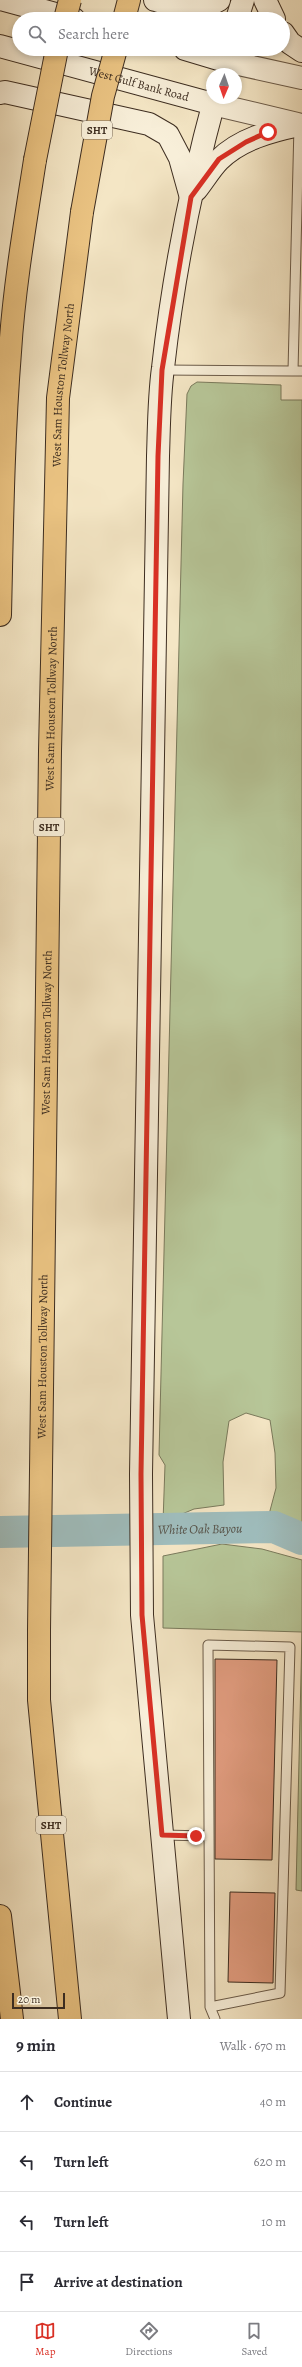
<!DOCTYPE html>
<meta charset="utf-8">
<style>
body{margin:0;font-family:Alegreya,serif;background:#f2f2f3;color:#2b2b33}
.compass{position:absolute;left:206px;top:68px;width:36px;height:36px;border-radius:50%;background:#fff;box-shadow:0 2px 6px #0003;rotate:182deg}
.scale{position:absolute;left:12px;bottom:10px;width:53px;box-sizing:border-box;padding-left:4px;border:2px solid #3d2d20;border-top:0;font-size:11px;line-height:14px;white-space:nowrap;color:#3d2d20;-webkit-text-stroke:3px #f8efd9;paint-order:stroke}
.stop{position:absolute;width:12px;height:12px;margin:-9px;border:3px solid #d93025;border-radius:50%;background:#fff}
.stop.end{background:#d93025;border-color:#fff;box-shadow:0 1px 4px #0008}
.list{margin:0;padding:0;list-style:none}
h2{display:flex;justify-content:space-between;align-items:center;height:52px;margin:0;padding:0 16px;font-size:17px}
h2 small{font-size:13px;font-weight:400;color:#7c7c81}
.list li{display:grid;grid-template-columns:26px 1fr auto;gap:12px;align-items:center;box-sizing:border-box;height:60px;padding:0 16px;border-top:1px solid #e1e1e2}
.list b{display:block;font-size:15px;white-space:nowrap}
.list em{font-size:13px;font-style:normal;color:#7c7c81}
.icon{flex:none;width:22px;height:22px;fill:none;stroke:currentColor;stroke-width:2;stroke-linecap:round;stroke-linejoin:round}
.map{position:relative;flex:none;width:302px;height:2019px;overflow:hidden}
.search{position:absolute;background:#fff;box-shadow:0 2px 6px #0003;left:12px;right:12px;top:12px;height:44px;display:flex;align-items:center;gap:10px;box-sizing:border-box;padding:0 14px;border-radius:22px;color:#7c7c81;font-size:15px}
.sheet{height:292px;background:#fff}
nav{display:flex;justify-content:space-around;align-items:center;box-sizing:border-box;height:56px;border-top:1px solid #e1e1e2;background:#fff;font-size:11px;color:#7c7c81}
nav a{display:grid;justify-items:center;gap:2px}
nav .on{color:#d93025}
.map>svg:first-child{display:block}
.green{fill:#b7c698;stroke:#7a7a5c}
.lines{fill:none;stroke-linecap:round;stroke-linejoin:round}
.river{stroke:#9fbdbd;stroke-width:32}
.building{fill:#e09b7e;stroke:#3d2d20}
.service-casing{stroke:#6b5b49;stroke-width:11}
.tertiary-casing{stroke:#6b5b49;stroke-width:24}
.secondary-casing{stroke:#3d2d20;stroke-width:24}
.motorway-casing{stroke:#3d2d20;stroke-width:24}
.service{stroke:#f8efd9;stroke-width:9}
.tertiary{stroke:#f8efd9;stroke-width:22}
.secondary{stroke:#f8efd9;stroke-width:22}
.motorway{stroke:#eac382;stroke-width:22}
.motorway-bridge-casing{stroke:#3d2d20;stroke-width:24;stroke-linecap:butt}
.motorway-bridge{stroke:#eac382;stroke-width:22}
.route{stroke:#d93025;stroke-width:5}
.labels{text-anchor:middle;stroke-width:3;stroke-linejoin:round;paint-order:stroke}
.shield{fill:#f8efd9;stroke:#756758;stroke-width:1}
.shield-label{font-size:11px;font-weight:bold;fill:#3d2d20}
.street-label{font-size:12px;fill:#3d2d20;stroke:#f8efd9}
.water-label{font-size:13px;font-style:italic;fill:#565147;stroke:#f8efd9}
</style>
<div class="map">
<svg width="302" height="2019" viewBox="0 0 302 2019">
<rect width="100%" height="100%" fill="#f4e6c5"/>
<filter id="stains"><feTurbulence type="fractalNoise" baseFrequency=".005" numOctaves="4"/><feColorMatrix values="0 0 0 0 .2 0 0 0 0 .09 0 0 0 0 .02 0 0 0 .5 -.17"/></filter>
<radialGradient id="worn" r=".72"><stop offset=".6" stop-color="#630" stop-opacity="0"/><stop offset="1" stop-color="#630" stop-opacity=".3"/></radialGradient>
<path class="green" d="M197,382l84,3v15h21v1133l-35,-11 9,-34 -1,-35 -5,-33 -24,-7 -17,8 -6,41 1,43 -30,4 -31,13 2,-57 -6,-10 24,-971 4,-90 4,-8z
M222,1544l40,5 40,11v331l-6,-1 6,-258 -139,-4v-72z"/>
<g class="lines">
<path class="river" id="s1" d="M0,1532l274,-5 28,12"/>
</g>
<path class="building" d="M215,1659l62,1 -5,200 -57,-1z
M230,1892l45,1 -2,90 -45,-1z"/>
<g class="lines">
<g class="service-casing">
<path id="service" d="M299,125l-6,246h9
M162,370l131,1
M162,1835l47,1
M210,2007l70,-14 10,-346 -82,-2 2,362 5,12"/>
</g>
<g class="tertiary-casing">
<path id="tertiary" d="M225,61l77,17
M213,104l89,21"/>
</g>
<g class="secondary-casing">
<g id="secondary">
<path d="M4,0l70,19"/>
<path d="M155,0c22,6 44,13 64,0"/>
<path d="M265,0l9,19"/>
<path d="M237,19l6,-19"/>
<path d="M283,33l7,10 12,8"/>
<path id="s2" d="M0,46l213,58"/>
<path d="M185,49l40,12"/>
<path d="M0,93l5,-1 144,32 19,11 12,23 10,36"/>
<path d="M196,190c8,-10 15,-22 23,-30 21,-21 52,-29 80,-35"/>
<path d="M179,2019l-37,-404 -1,-141 17,-1018c1,-29 1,-59 5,-88 10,-90 28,-182 52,-270"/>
</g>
</g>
<g class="motorway-casing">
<g id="motorway">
<path d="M124,19l5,-19"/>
<path d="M0,615c2,-87 3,-175 10,-263 4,-64 15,-128 25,-192"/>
<path d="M0,1916l12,103"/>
<path id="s3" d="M70,2019l-31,-319v-70l11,-879 8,-353 24,-186"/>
</g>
</g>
<use href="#service" class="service"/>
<use href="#tertiary" class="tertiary"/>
<use href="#secondary" class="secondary"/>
<use href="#motorway" class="motorway"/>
<g class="motorway-bridge-casing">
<path id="motorway-bridge" d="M65,19l5,-19
M35,160l22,-111
M82,212l21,-116 13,-47"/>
</g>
<use href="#motorway-bridge" class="motorway-bridge"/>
</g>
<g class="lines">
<path class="route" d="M196,1836l-34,-1 -20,-220 -1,-141 17,-1018 4,-86 29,-173 28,-38 27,-17 22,-10"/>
</g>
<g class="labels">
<g class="shield">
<rect x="82" y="121" width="30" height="18" rx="3"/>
<rect x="34" y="818" width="30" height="18" rx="3"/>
<rect x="36" y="1816" width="30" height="18" rx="3"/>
</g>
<g class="shield-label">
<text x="97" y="134">SHT</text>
<text x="49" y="831">SHT</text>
<text x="51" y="1829">SHT</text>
</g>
<g class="street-label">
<text dy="4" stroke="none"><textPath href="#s2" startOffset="144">West Gulf Bank Road</textPath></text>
<text dy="4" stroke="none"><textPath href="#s3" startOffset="1636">West Sam Houston Tollway North</textPath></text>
<text dy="4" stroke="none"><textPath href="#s3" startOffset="1312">West Sam Houston Tollway North</textPath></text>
<text dy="4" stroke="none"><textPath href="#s3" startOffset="988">West Sam Houston Tollway North</textPath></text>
<text dy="4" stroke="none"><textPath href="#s3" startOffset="664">West Sam Houston Tollway North</textPath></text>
</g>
<g class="water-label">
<text dy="5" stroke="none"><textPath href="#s1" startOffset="200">White Oak Bayou</textPath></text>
</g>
</g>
<rect width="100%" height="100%" filter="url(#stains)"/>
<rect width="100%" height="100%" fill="url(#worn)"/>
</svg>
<svg class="compass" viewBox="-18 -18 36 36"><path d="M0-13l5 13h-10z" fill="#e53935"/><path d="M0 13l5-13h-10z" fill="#7c7c81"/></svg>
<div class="scale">20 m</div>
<div class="stop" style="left:268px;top:132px"></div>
<div class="stop end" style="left:196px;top:1836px"></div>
<div class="search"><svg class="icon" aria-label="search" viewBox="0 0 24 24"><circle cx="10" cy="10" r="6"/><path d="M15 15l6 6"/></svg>Search here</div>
</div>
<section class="sheet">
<h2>9 min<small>Walk · 670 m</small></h2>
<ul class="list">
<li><svg class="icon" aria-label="ahead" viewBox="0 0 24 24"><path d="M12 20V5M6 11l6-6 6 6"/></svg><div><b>Continue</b></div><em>40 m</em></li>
<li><svg class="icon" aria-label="left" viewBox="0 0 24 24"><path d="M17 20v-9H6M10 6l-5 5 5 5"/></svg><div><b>Turn left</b></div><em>620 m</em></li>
<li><svg class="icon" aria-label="left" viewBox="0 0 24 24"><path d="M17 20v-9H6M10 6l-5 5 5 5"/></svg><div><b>Turn left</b></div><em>10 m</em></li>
<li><svg class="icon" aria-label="arrive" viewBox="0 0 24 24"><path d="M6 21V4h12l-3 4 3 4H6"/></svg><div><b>Arrive at destination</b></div></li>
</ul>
</section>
<nav>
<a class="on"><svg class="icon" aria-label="map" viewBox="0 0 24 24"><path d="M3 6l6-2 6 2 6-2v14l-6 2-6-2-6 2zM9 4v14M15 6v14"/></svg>Map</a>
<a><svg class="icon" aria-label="directions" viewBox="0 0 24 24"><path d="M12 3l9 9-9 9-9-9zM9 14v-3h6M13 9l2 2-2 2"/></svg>Directions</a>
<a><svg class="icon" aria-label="saved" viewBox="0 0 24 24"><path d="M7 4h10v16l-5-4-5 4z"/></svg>Saved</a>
</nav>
